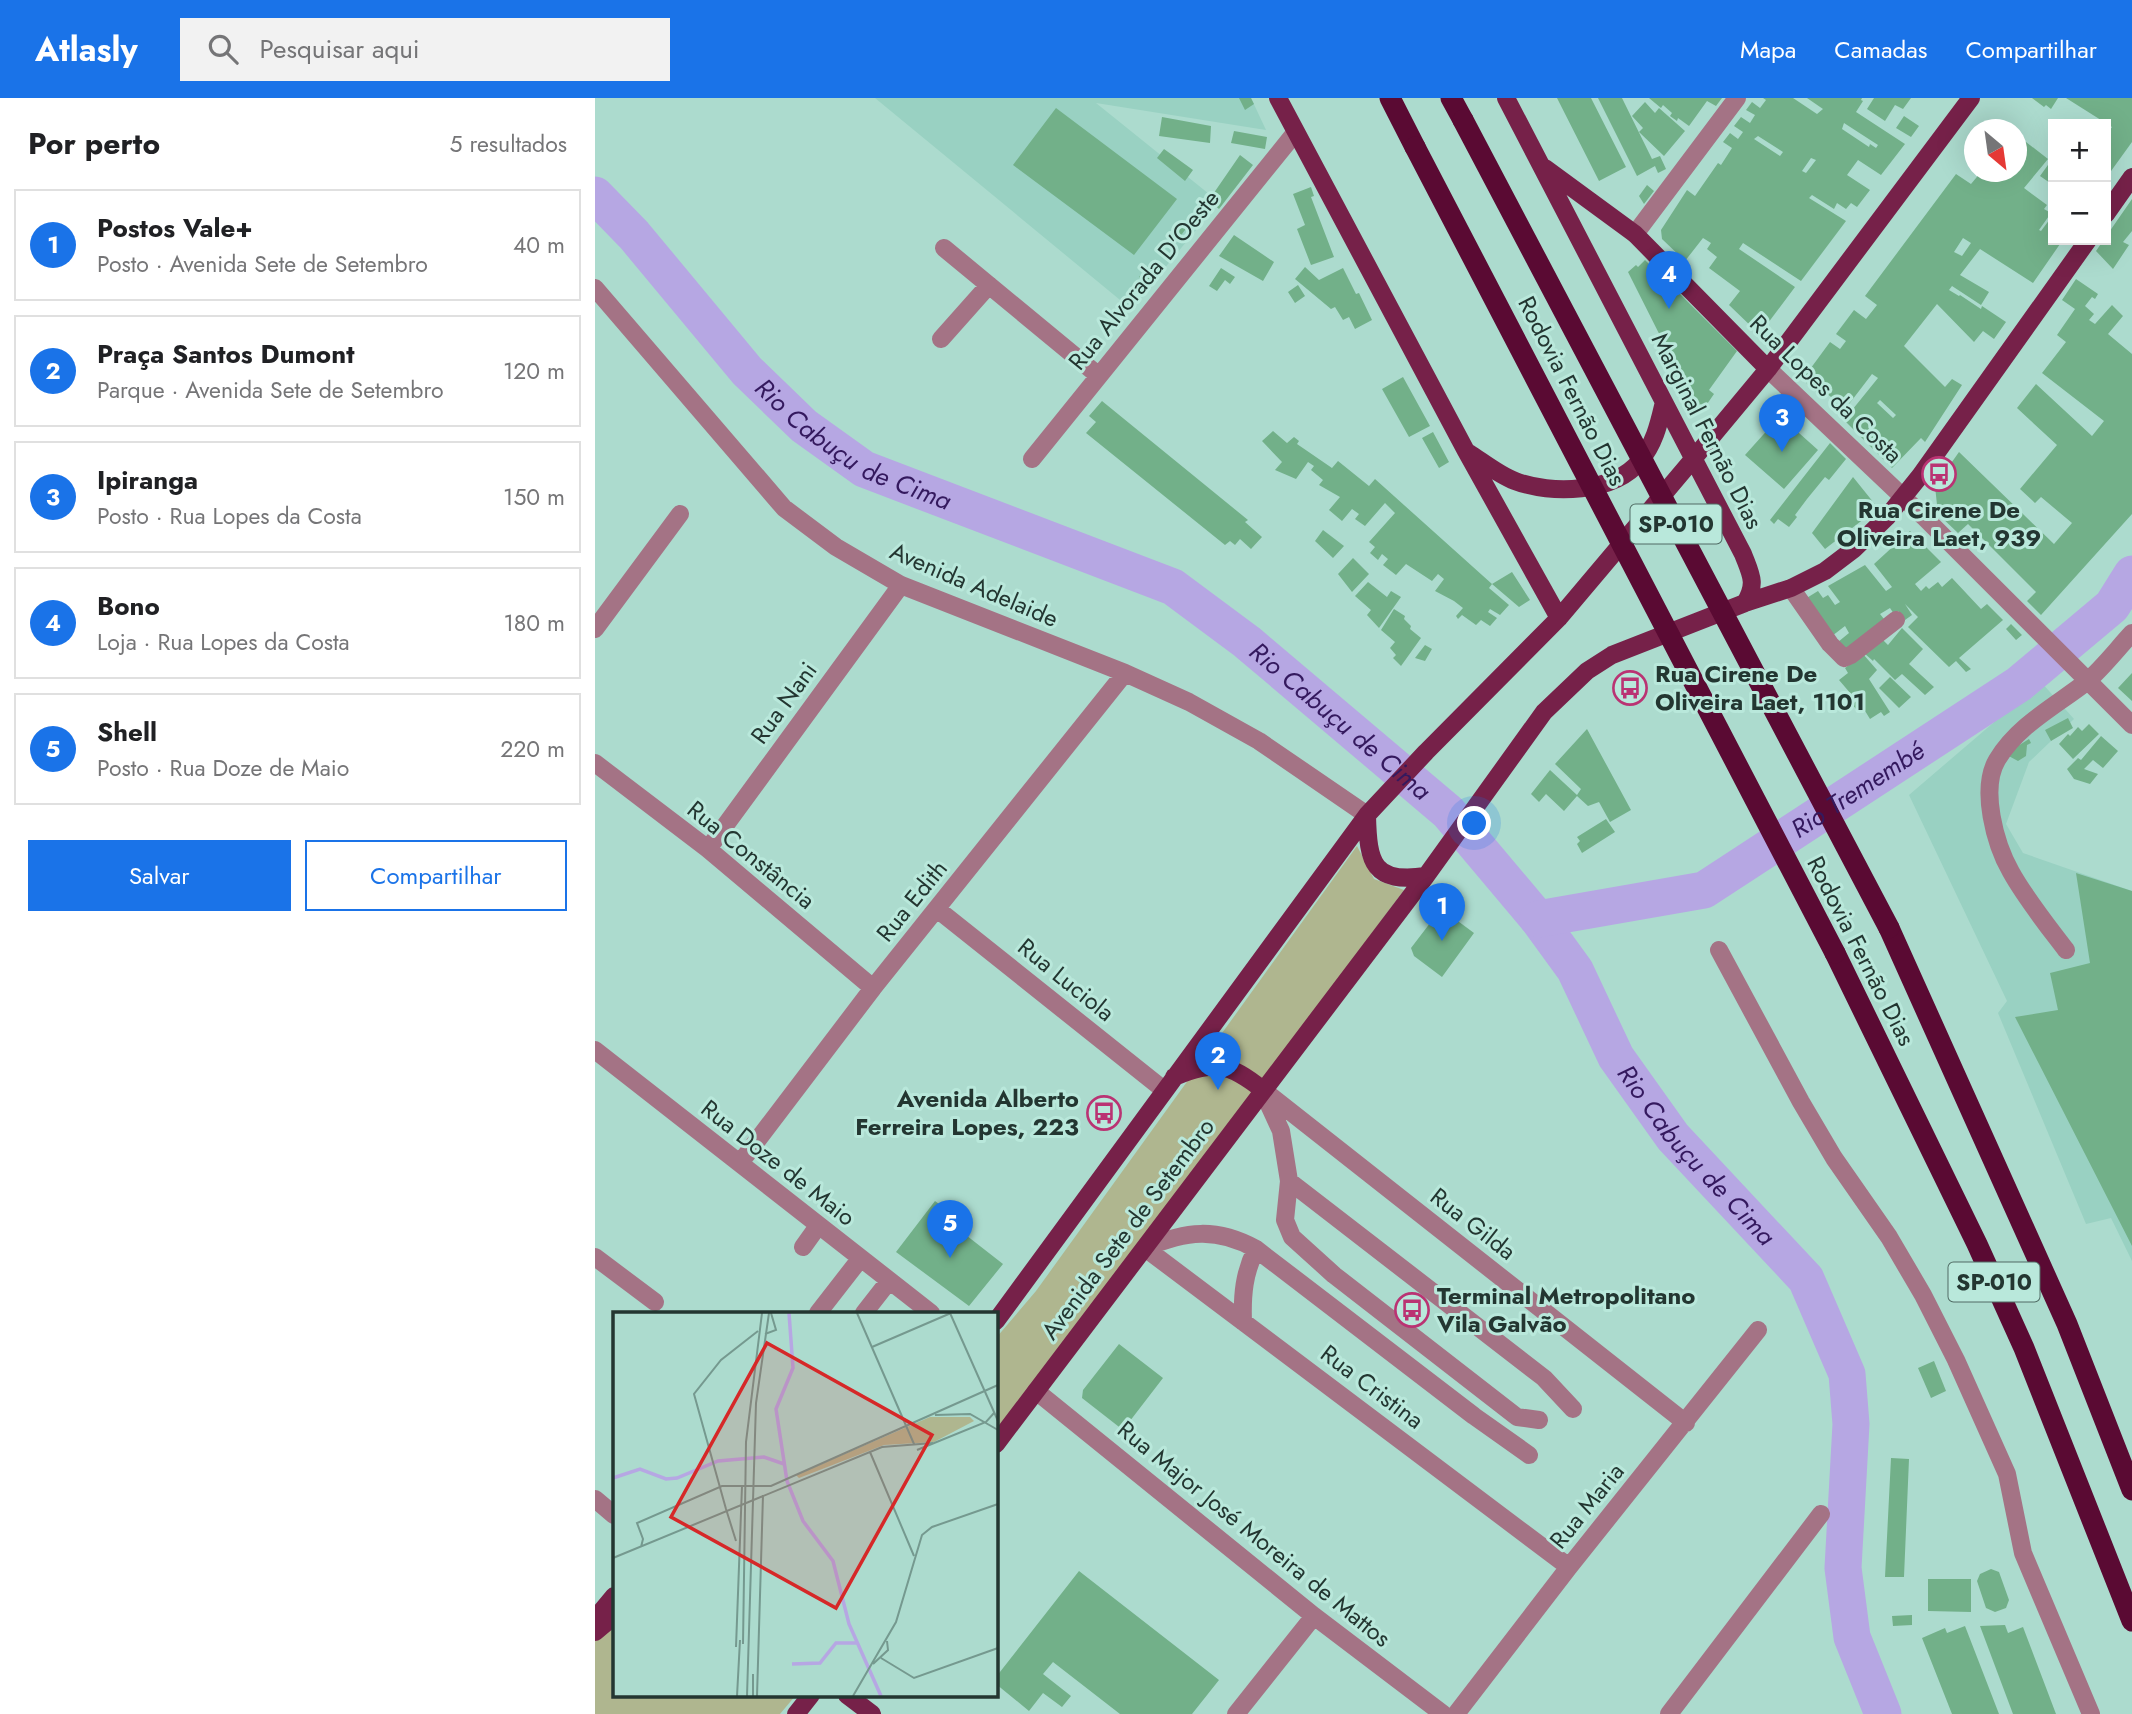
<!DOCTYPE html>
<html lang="pt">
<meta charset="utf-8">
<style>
body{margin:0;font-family:Jost,sans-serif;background:#f2f2f2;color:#202124}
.controls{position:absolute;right:21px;top:21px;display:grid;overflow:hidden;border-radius:0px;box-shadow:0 7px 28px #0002}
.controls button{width:63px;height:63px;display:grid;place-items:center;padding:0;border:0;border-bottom:2px solid #e0e0e0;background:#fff;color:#202124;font:35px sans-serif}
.compass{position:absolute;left:1369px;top:21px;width:63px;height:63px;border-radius:50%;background:#fff;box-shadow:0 7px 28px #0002;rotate:151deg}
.you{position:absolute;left:880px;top:726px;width:24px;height:24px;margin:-18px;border:5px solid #fff;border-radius:50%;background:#1a73e8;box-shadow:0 0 0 10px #1a73e833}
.badge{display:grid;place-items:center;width:46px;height:46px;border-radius:50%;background:#1a73e8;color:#fff;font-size:23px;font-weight:700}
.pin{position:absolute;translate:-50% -58px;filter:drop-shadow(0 2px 4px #0008)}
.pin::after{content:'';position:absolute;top:37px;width:24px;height:21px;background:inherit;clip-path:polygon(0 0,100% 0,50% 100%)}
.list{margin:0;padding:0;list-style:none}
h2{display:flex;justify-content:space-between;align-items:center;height:91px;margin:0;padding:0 28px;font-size:30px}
h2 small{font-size:23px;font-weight:400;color:#757577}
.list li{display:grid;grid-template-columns:46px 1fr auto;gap:21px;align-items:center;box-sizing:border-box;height:112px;margin:0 14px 14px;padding:0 14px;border:2px solid #e0e0e0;border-radius:0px}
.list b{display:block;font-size:26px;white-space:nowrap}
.list p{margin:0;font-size:23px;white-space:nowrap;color:#757577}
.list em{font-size:23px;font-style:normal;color:#757577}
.actions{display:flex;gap:14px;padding:21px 28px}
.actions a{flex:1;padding:16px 0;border:2px solid #1a73e8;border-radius:0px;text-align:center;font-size:24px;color:#1a73e8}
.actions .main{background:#1a73e8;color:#fff}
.icon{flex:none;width:38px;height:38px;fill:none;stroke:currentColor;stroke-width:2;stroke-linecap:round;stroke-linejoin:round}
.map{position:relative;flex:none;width:1537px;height:1616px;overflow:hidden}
header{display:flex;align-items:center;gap:42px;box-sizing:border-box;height:98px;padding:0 35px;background:#1a73e8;color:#fff}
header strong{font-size:33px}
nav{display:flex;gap:38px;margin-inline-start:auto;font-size:24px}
.search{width:490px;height:63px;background:#f2f2f2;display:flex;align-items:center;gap:18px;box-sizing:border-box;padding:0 24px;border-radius:0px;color:#757577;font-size:26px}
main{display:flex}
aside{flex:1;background:#fff}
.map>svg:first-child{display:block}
.built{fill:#99d1c2}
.green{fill:#afb68f}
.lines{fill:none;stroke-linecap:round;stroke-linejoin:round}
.river{stroke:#b6a7e3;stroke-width:37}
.building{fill:#72b089;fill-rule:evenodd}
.minor{stroke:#a47385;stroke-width:18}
.major{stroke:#762149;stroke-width:18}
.highway{stroke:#5a0a33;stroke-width:21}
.highway-bridge{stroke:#5a0a33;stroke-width:21}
.labels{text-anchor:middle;stroke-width:6;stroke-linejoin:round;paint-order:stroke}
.shield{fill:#b9e8db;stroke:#506b64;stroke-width:2}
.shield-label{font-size:23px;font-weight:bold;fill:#233631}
.street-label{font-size:24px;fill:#233631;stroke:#b9e8db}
.poi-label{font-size:24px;font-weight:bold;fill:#233631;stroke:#b9e8db;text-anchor:start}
.water-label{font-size:26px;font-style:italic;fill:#34195e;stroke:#b9e8db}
.inset-river{fill:none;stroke:#b6a7e3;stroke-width:3.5}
.inset-road{fill:none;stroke:#75998f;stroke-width:2}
.view{fill:#d62828;fill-opacity:0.15;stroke:#d62828;stroke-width:3.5}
.inset-edge{fill:none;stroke:#233631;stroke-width:3.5}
</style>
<header>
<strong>Atlasly</strong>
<div class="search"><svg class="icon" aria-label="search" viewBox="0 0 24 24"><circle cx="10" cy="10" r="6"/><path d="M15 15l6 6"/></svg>Pesquisar aqui</div>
<nav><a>Mapa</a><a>Camadas</a><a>Compartilhar</a></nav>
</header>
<main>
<aside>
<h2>Por perto<small>5 resultados</small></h2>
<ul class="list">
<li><span class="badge">1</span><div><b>Postos Vale+</b><p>Posto · Avenida Sete de Setembro</p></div><em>40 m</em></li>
<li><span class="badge">2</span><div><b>Praça Santos Dumont</b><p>Parque · Avenida Sete de Setembro</p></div><em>120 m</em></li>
<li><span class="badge">3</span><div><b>Ipiranga</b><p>Posto · Rua Lopes da Costa</p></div><em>150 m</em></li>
<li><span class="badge">4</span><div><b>Bono</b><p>Loja · Rua Lopes da Costa</p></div><em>180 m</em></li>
<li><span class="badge">5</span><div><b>Shell</b><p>Posto · Rua Doze de Maio</p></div><em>220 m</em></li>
</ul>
<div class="actions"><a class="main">Salvar</a><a>Compartilhar</a></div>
</aside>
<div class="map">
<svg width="1537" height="1616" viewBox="0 0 1537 1616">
<rect width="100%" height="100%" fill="#acdbce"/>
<path class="built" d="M280,0h376l15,32 -170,-27 123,99 -88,107z
M1446,584l33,37 -45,43 -23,62 17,29 109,38v370l-21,-43 -25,6 -88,-211 9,-12 -98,-206z"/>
<path class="green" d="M762,748l17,33 30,11 -352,475 -56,72v-99l40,-47z
M19,1530v67h182l-16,19h-185v-74z"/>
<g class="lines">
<g class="river">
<path id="s1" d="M0,97l39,40 113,136 57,55 60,43 309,118 74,55 201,170 90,107 37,51 41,87 57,80 133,142 41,95 4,50 -8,144 9,69 31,77"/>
<path id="s2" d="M943,821l166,-29 315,-206 93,-78 20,-32"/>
</g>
</g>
<path class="building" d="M644,0h12l3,6 -9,6z
M962,0h34l35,69 -27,14z
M1003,0h24l30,61 8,-3 6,13 -8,4 -3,-7 -18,10z
M1054,0h73l-6,8 -9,-5 -18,25 -11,-8 -1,3 -7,-5 2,-3 -9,-8 -2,3z
M1168,0h30l24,16 6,-5 -16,-11h55l-1,2 2,1 -7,11 49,32 -24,31 -23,-15 -11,15 23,15 -13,17 -6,-4 -5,6 -9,-6 -3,6 -22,-14 -3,3 37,23 -45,60 -58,-38 -4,6 56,38 -30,40 -10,3 -26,-25 11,-14 -31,-23 8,-11 -10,-8 4,-6 -8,-5 -18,23 -23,-22 -1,-9 26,-40 8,6 23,-33 3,2 11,-17 -9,-6 7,-9 8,6 5,-7 -9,-6 7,-9 9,6 5,-8 -9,-5 6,-8 8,6 6,-8zM1249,25l34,22 -2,3 -6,-4 -1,3 -27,-18zM1163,38l25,16 -3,4 -26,-17zM1216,60l5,2 -10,13 -4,-2z
M1279,0h37l-8,11 -8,-4 -10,16 -18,-12z
M1437,0h26l-7,11 -5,-4 -2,2z
M1471,0h66v44l-26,36v-24l4,-6 -4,-3v-9l6,-9z
M1050,4l10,11 4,-5 26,23 -21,25 -25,-24 4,-4 -11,-12z
M461,10l121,91 -43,56 -121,-90z
M1309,18l15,10 -8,11 -15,-9z
M567,19l49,9 -1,17 -51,-7z
M639,33l33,6 -2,12 -34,-6z
M1422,37l31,24 -24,29 23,17 -3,4 7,4 -12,17 2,1 12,-16v25l7,4 -27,39 -53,-34 -20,26 29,17 -8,13 -29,-19 -3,4 10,6 1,-1 21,14 1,-3 24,16 -12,17 -11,-8 -9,11 -37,-38 -33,42 41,41 7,-8 10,6 -37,57 -4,-4 -29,30 -48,-48 34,-42 -6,-4 -26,34 -23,-17 -4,4 -12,-11 -2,-8 25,-34 10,7 6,-8 -10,-7 18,-24 12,9 11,-14 -12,-9 91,-122 15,10 10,-12h36zM1368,140l8,5 -9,13 -8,-4zM1285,302l16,15 -3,3 -16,-15z
M569,51l29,21 -8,11 -28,-23z
M645,57l13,10 -34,44 -10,-9z
M1458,60v27l-13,-9z
M1052,87l7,6 -10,13 -5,-8z
M716,89l3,9 -3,1 23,60 -23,8 -14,-36 8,-4 -12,-31z
M1537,101v32l-9,11 6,3 -16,24 -17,-18z
M586,123l7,5 -12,16 -7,-5z
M639,137l40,27 -11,19 -44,-25z
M1050,162l18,18 -8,8 2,2 9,-8 71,71 -28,39 5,4 -9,13 -5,-3 -3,5 -69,-137 8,-7 2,2z
M552,168l10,7 -8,11 -10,-7z
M710,169l14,13 24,-12 13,26 3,-1 13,27 -17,9 -6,-12 -6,3 -8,-13 -4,2 -36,-30z
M626,170l14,9 -5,7 -5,-4 -8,11 -8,-5z
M1481,181l22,15 -3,5 -3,-2 -7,9 9,8 -5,6 6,4 17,-19 11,11 -15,18 24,20v160l-91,101 -14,-14 9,-9 -68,-68 -10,9 -20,-19 -3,-28 24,-34 95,92 18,-21 -31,-26 -6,6 -15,-14 37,-44 -40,-37 19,-24 56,52 12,-15 -62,-48 24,-31 -9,-7 18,-26 -13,-9z
M703,187l7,11 -10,7 -7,-11z
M808,279l27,49 -21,11 -27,-48z
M507,303l146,119 -3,2 17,15 -11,12 -11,-10 -5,6 -5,-4 -5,4 -139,-112 10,-11 -7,-6z
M1185,318l38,34 -34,39 -39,-34z
M678,333l14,12 7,-6 5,4 -2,3 35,24 6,-7 31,25 6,-7 117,105 -3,4 20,17 -9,10 -10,-6 -2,3 9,6 -7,8 -9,-6 -5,5 -14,-10 -4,4 -2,-3 7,-8 -9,-7 -19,-10 9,-12 -6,-5 -6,7 -26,-17 -10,11 -13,-10 5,-6 -6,-5 -4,6 -8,-7 5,-6 -6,-5 26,-29 -10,-10 -20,23 -10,-7 4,-5 -7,-5 -10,12 -13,-11 11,-13 -21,-12 4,-5 -12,-10 3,-4 -6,-4 -12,17 -21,-9 7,-8 -20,-21z
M838,334l16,30 -10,6 -17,-30z
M1235,345l16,16 -17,21 -4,-3 -18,22 -12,16 2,2 -8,10 -11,-8 -4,5 -4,-4z
M1258,379l25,31 -53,41 -13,-16z
M728,432l21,16 -11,12 -18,-17z
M1315,433l31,31 -26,22 6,7 5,-5 3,3 9,-7 4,5 10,-9 29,31 6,-5 16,16 -44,38 12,11 -5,3 -10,-11 -7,6 -41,-40 10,-10 -13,-13 7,11 -7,5 -7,-9 -4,3 -4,-6 -10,6 4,5 -38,35 -8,-12 11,-9 -4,-7 -13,10 -27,-37 13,-8 5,7 5,-3 7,10 5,-3 -12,-16 37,-21 21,26 6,-4 -18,-23z
M758,460l16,16 -17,18 -14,-18z
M917,474l18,28 -11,7 -27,-23z
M773,484l19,15 4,-6 10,6 -22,31 -12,-13 4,-5 -16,-14z
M799,511l11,7 -1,3 7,7 -1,3 11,9 -20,28 -8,-8 3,-3 -6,-7 5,-6 -14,-12z
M1416,526l11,11 -6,5 -10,-11z
M1307,530l21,21 -14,15 25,23 -9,8 -23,-21 -7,6 -21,-21 -1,2 -9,-8 18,-14 6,6z
M830,547l7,4 -7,12 -10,-3z
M1268,556l14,16 -8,9 21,33 -6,4 -3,-4 -11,7 -8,-13 -6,3 -4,-5 5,-3 -18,-21 9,-7 -3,-5z
M1537,575v28l-14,-13z
M1295,579l21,20 -12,11 -20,-20z
M1473,620l5,10 -22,13 -6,-11z
M1494,626l10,10 -26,25 -14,-15 9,-10 2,2 8,-9 4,4z
M992,631l44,81 -21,12 -11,-20 -11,4 -11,-10 -13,15 -18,-17 -7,8 -8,-8 19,-24 27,25 4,-6 -26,-25z
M1506,638l17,15 -15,17 -10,-8 -9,9 14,5 -8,10 -16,-5 -7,-10 11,-11 3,2z
M1434,641l2,4 -4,2 -1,11 -8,5 -13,-7z
M1011,721l9,13 -33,21 -5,-9 3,-3 -3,-4z
M1481,775l56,18v355l-117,-229 43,-7 -8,-37 40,-10z
M852,815l27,20 -32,44 -28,-21 -3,-8 26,-34z
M340,1103l32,24 -5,7 41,32 -34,42 -73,-54z
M524,1246l44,34 -40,52 -41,-32 1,-8z
M1339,1263l12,30 -15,7 -13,-30z
M1296,1360l18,1 -5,118h-19z
M1396,1471l8,3 10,28 -3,8 -11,4 -9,-4 -9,-27 3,-7z
M484,1473l140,109 -27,34h-72l-67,-52 -10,12 28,22 -9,11 -19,-14 -14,18 -33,-27v-7z
M1333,1481h43v33l-43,-1z
M1317,1517v10l-19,1 -1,-10z
M1410,1527l3,8 15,-6 33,87h-43l-33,-88z
M1370,1528l34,88h-47l-30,-76 23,-10 2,5z"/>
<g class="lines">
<path class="minor" d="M1040,136l102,-136
M349,150l155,128
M0,190l189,220 52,39 65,38 224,88 64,29 70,39 108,74
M346,241l48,-54
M1173,271l156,148 208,208
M437,361l263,-326
M1196,490l39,56 14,14 7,-3 45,-35
M0,531l85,-115
M0,665l113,86 165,139
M113,751l193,-264
M342,811l227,181
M1124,852l82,152 33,56 55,79 34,58 33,65 51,114 16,79 68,161
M1471,852c-19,-25 -40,-51 -55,-78 -16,-28 -31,-83 -14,-112 20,-34 58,-54 88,-77 17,-14 32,-34 47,-50
M0,952l336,263
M668,992l423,333
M669,996l17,37 8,50 -4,39 7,17 42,38 183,142 22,3
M145,1065l133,-175 252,-315
M694,1083l255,197 29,31
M208,1149l15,-21
M0,1159l60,45
M223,1215l42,-54
M269,1215l25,-32
M648,1224c-1,-27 1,-49 13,-73
M441,1293l278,225 129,98
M934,1357l-55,-39 -218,-167c-40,-22 -70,-18 -111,-1l424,319
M0,1401l19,16
M641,1616l78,-98
M861,1616l113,-147 189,-237
M1074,1616l152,-200"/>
<path class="major" d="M683,0l188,353 93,167
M911,0l237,456c8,21 14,29 2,49
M950,70l90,66 133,135
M1511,116l26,-37
M874,355c14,9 30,22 46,28 36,14 99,12 125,-20 15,-18 19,-38 24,-59
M772,717c1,48 6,69 59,61
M579,979c41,-16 54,-15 89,13
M401,1223l371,-506 59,-63 133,-134 135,-160 74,-89 203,-271
M401,1346l430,-568 118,-164 43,-41 25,-16 133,-52 46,-15 34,-17 29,-22 33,-32 33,-41 168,-236
M0,1521l19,-23
M0,1534l19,-16
M252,1597l25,19
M201,1616l15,-19"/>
<path class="highway" d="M795,0l25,49
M856,0l12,22
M1294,830l178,396 65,166
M1240,855l142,291 47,104 108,273"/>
<path class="highway-bridge" d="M868,22l426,808
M820,49l420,806"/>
</g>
<defs>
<g id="bus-ring" transform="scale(1.75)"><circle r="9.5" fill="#b9e8db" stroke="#ba3373" stroke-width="1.5"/><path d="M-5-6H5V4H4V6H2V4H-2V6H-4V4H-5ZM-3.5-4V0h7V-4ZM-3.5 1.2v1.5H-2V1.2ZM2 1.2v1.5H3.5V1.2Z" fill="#ba3373"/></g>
</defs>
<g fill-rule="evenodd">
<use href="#bus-ring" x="1344" y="376"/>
<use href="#bus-ring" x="1035" y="590"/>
<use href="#bus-ring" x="509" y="1015"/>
<use href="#bus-ring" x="817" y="1212"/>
</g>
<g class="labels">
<g class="shield">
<rect x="1035.5" y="406.5" width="91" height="39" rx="5"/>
<rect x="1353.5" y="1164.5" width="91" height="39" rx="5"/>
</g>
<g class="shield-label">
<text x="1081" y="434">SP-010</text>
<text x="1399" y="1192">SP-010</text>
</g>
<g class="street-label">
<text transform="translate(549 182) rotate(-51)" y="8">Rua Alvorada D'Oeste</text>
<text transform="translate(1231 291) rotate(44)" y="8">Rua Lopes da Costa</text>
<text transform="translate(977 293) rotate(63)" y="8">Rodovia Fernão Dias</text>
<text transform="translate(1112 333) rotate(63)" y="8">Marginal Fernão Dias</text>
<text transform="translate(379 487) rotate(23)" y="8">Avenida Adelaide</text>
<text transform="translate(189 605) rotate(-54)" y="8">Rua Nani</text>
<text transform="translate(156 757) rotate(39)" y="8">Rua Constância</text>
<text transform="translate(317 803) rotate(-51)" y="8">Rua Edith</text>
<text transform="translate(1266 853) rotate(63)" y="8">Rodovia Fernão Dias</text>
<text transform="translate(471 882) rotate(39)" y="8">Rua Luciola</text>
<text transform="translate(183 1065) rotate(38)" y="8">Rua Doze de Maio</text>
<text transform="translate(878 1126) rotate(38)" y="8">Rua Gilda</text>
<text transform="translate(533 1131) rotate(-53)" y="8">Avenida Sete de Setembro</text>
<text transform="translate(777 1289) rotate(37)" y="8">Rua Cristina</text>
<text transform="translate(992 1408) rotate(-51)" y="8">Rua Maria</text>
<text transform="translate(659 1436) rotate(39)" y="8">Rua Major José Moreira de Mattos</text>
</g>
<g class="poi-label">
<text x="1344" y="420" text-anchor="middle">Rua Cirene De<tspan x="1344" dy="28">Oliveira Laet, 939</tspan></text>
<text x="1060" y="584">Rua Cirene De<tspan x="1060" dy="28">Oliveira Laet, 1101</tspan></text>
<text x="484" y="1009" text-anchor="end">Avenida Alberto<tspan x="484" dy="28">Ferreira Lopes, 223</tspan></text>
<text x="842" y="1206">Terminal Metropolitano<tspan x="842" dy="28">Vila Galvão</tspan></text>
</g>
<g class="water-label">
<text dy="9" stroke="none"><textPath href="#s1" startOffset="364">Rio Cabuçu de Cima</textPath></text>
<text dy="9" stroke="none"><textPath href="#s1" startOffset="931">Rio Cabuçu de Cima</textPath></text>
<text dy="9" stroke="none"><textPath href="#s2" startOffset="352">Rio Tremembé</textPath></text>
<text dy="9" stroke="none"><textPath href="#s1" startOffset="1498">Rio Cabuçu de Cima</textPath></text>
</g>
</g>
<g transform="translate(18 1214)">
<rect width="385" height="385" fill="#acdbce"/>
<path d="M317,105h40l4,4 -40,21 -50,3 -85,33 -3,-3z" fill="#afb68f"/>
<path class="inset-river" d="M176,1l4,55 -17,41 11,72 16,40 30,40 16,63 32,72M0,166l27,-9 26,10 11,-1 41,-17 46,-4 20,7M179,352l28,-1 16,-20h21"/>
<path class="inset-road" d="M244,1l57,131M337,1l48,108M152,22l11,-4 -5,-17M259,35l79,-34M322,103l35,-1 28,16M304,138l69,-28 8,-9M257,140l44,104M113,197l-32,-115 27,-34 37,-29M113,197l10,32M28,235l2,-8 -6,-16 85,-37h49l227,-101M0,246l269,-111 51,-4M130,332l3,-202 16,-129M123,335l6,-161M268,346l33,20 84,-30M260,352l15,-14 -1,-9M124,384l3,-56M134,384l9,-293 13,-90M140,384v-22M144,384l6,-201M240,384l43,-74 26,-87 10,-8 66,-23"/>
<path class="view" d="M154,31l165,92 -96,173 -165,-91z"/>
<rect width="385" height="385" class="inset-edge"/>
</g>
</svg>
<div class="controls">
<button>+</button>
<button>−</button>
</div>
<svg class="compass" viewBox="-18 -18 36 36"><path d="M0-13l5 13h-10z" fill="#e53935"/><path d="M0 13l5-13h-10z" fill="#757577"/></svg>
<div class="you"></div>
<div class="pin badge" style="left:847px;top:843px">1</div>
<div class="pin badge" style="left:623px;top:992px">2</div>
<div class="pin badge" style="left:1187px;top:354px">3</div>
<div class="pin badge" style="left:1074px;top:211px">4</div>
<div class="pin badge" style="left:355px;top:1160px">5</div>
</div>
</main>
